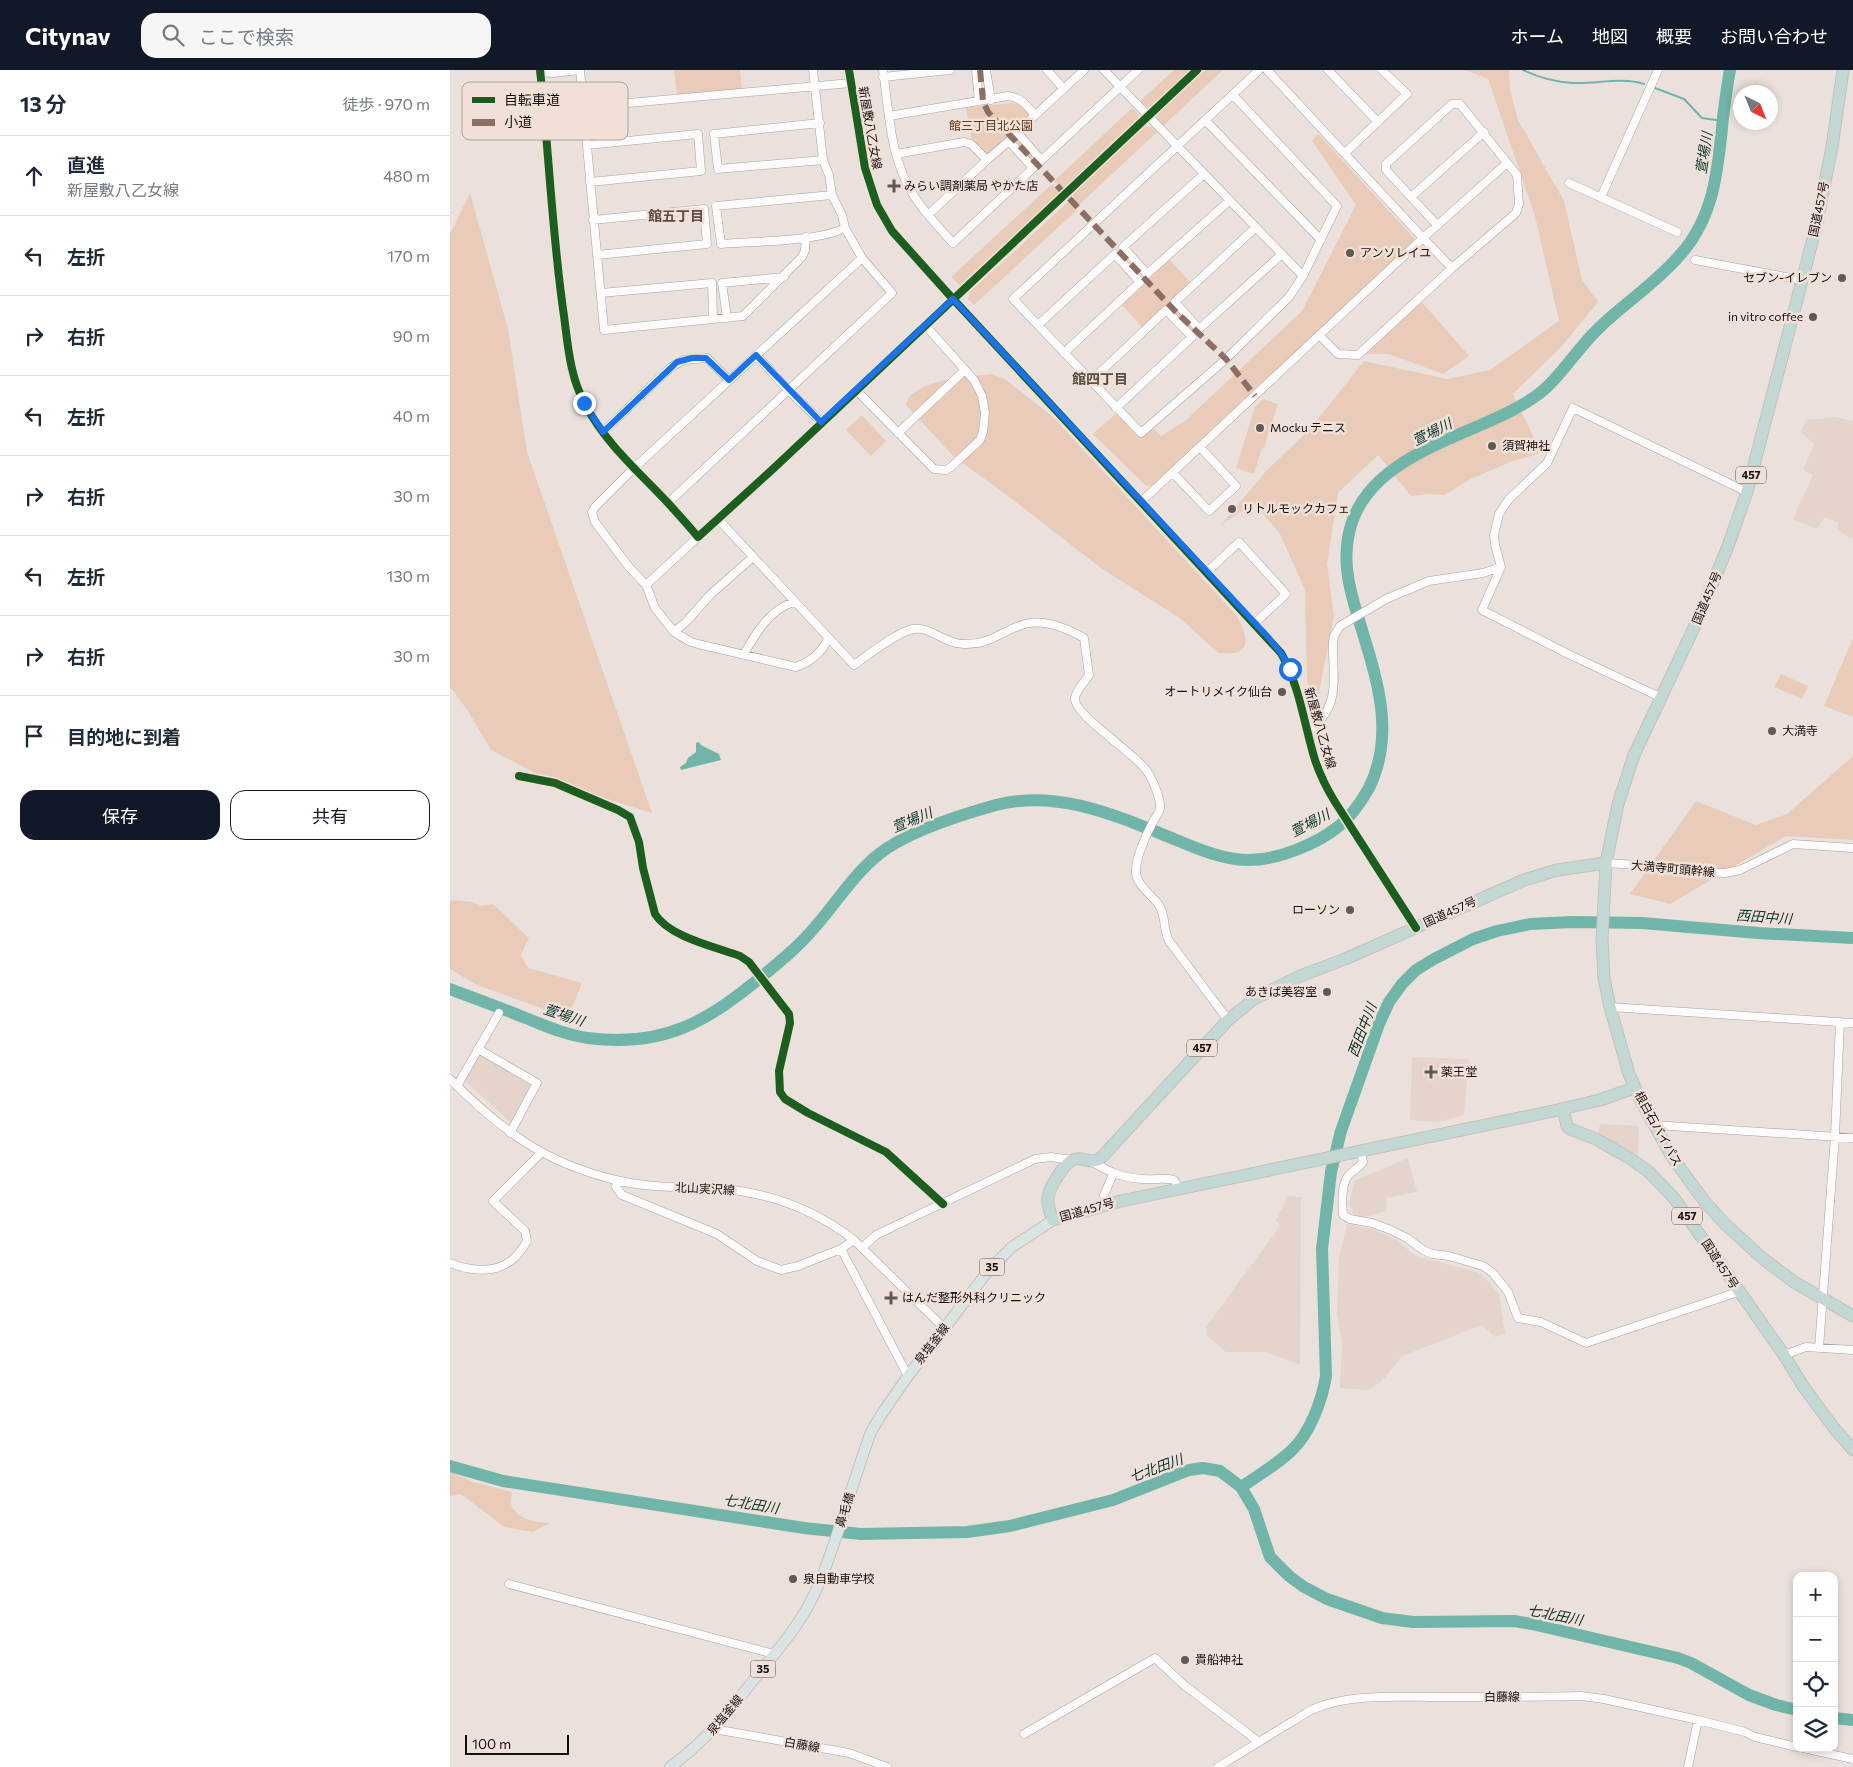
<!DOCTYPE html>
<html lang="ja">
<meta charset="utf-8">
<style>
body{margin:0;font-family:Commissioner,"Noto Sans JP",sans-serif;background:#f6f6f7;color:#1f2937}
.controls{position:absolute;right:15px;bottom:15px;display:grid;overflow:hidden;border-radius:10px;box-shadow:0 2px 8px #0003}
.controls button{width:45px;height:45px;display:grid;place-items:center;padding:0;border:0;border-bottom:1px solid #e0e1e3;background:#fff;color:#1f2937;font:25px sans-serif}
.compass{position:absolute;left:1283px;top:15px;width:45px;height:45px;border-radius:50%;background:#fff;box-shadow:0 2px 8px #0003;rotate:137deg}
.scale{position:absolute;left:15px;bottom:12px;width:104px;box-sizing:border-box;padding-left:5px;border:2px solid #16100d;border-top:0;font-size:14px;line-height:18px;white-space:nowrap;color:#16100d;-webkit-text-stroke:4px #f0e0d7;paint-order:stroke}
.stop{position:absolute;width:15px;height:15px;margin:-11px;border:4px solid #1a73e8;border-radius:50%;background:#fff}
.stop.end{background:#1a73e8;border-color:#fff;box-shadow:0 1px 5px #0008}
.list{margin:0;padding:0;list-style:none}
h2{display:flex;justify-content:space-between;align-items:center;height:65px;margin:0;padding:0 20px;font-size:21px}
h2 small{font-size:16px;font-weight:400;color:#747a83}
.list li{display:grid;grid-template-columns:32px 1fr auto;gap:15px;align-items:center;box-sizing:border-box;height:80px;padding:0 20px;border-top:1px solid #e0e1e3}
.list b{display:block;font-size:19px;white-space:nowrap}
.list p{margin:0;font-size:16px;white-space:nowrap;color:#747a83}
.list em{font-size:16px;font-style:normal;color:#747a83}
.actions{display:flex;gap:10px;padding:15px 20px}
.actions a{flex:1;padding:11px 0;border:1px solid #111827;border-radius:15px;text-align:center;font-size:18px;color:#111827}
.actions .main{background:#111827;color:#fff}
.icon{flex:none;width:28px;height:28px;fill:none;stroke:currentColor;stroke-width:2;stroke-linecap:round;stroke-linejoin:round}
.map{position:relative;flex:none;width:1403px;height:1697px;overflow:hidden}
header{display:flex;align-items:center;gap:30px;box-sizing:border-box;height:70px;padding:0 25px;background:#111827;color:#fff}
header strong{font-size:24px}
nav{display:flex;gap:28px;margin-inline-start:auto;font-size:18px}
.search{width:350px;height:45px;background:#f6f6f7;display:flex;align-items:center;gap:12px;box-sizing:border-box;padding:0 18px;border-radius:15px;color:#747a83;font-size:19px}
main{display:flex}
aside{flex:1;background:#fff}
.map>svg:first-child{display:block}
.built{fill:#e4d4cb}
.green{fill:#e9cbba}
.water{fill:#71b5a8}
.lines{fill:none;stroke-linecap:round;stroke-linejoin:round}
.stream{stroke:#71b5a8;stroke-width:2}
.river{stroke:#71b5a8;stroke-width:12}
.minor-casing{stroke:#a9a29f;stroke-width:9}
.major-casing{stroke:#c5c0be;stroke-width:12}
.highway-casing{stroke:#c5c0be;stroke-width:13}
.minor{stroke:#fcfafa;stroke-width:8}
.major{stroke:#dae5e3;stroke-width:10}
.highway{stroke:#c3d8d4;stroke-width:11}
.quiet{stroke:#8d6e63;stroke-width:6;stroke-dasharray:12 6;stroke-linecap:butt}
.cycleway-casing{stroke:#f0e0d7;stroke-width:11}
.cycleway{stroke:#1b5e20;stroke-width:8}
.route{stroke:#1a73e8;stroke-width:6}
.poi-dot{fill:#605956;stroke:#f0e0d7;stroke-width:2}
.labels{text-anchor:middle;stroke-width:5;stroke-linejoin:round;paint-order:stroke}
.shield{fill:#f0e0d7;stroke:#574e4a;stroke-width:1}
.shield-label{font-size:11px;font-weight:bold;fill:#16100d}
.park-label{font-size:12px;fill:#613518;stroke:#f0e0d7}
.street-label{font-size:12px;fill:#16100d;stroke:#f0e0d7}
.poi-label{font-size:12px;fill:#16100d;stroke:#f0e0d7;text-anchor:start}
.water-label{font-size:14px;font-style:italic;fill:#03332d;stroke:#f0e0d7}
.neighbourhood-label{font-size:14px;font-weight:bold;fill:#5a4d45;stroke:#f0e0d7}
.key{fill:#f0e0d7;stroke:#afa29a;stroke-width:1}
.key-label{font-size:14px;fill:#16100d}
</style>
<header>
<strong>Citynav</strong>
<div class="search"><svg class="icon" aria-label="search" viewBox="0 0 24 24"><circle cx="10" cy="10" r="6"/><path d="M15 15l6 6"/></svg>ここで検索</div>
<nav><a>ホーム</a><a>地図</a><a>概要</a><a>お問い合わせ</a></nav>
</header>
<main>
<aside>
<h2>13 分<small>徒歩 · 970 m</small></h2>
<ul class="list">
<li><svg class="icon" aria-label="ahead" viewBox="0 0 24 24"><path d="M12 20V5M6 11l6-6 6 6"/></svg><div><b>直進</b><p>新屋敷八乙女線</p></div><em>480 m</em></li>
<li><svg class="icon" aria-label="left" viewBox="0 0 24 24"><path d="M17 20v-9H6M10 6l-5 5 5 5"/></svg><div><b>左折</b></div><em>170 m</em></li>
<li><svg class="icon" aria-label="right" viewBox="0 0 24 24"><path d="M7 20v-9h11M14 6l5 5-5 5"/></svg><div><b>右折</b></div><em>90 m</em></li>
<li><svg class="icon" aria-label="left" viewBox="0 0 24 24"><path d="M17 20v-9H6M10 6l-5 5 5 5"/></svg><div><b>左折</b></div><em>40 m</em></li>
<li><svg class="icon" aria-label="right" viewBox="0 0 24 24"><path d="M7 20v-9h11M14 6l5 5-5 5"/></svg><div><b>右折</b></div><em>30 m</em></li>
<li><svg class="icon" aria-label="left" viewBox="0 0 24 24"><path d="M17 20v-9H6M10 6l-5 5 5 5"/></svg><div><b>左折</b></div><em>130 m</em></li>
<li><svg class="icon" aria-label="right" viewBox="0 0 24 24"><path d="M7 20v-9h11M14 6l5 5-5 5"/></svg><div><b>右折</b></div><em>30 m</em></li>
<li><svg class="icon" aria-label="arrive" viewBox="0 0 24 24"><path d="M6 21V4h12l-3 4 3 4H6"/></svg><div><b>目的地に到着</b></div></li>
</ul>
<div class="actions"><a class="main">保存</a><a>共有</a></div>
</aside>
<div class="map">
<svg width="1403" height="1697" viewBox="0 0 1403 1697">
<rect width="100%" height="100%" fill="#eae1dd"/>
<path class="built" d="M1385,347l18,4v117h-3l-13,-8 2,-7 -14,-6 -8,12 -24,-10 20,-44 -10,-5 11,-26 -14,-12 6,-12z
M28,981l56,33 -23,39 -47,-43z
M962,987l57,2 -5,56 -25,7 -29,-2z
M1150,1054l39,2 -1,29 -40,-22z
M958,1088l9,34 -31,6 1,13 -23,6 -10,-2 -5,-11 5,-23z
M838,1126l13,1 -1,168 -33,-13h-41l-19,-16 -1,-9 74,-101 -4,-6z
M897,1154l26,5 25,12 17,15 62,16 12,10 10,13 6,38 -10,4 -13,-12 -80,31 -14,18 -9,9 -11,7 -28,-2 2,-46 -5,-28 2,-56z"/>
<path class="green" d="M224,0h66l2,19 -65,6z
M724,0h19l-41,38 -6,-1 -6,-6z
M755,0h18l-60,56 -6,-6v-6z
M1015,0h44l1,20 8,30 46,81 18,79 16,22 -37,45 -48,47 28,59 -31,9 -39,17 -27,16 -15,-1 -18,2 -33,-41 -40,38 -11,71 7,52 -16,82 -11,-16 -2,-92 -25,-56 -26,-31 -33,22 46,-55 43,-41 54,-68 83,18 43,-9 69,-49 -24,-105 -47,-137z
M563,33l8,2 9,10 -17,16 21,25 -4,4 -21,-22 -23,18 -14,-15 -6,-33z
M682,38l6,6v6l-72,68 -6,-1 -6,-6z
M695,56l6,1 6,5 -78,73 -6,-6v-5z
M868,64l96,104 -2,7 -255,237 -5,4 -7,-1 -52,-51 22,-20 28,23 10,-9 8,8 24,-15 117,-110 54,-106 -44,-64z
M602,114l7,7 -1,5 -98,90 -9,-9z
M20,123l38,136 19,123 125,361 -36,-11 -77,-27 -48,-25 -23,-39 -18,-24v-453z
M619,131l8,9 -103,95 -6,-6 2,-7z
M719,189l22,24 -20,18 30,31 -5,5 -29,-32 -24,23 -21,-23z
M971,231l48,55 -26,18 -54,-20h-25z
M542,304l14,6 47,37 183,198c7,11 18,33 -1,38 -5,1 -12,0 -17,0l-37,-34 -80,-51 -97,-75 -50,-36 -48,-52c1,-3 2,-8 5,-10 21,-17 55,-18 81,-21z
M813,329l15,5 -14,44h-2l-8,26 -18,-6 19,-61z
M412,345l24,26 -15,15 -25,-26z
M1403,568v79l-29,-11z
M1331,604l27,12 -6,13 -28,-12z
M1403,686v84l-67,-4 -116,68 -40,-10 66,-93 60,24 31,-11z
M0,830l22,2 10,4 11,-2 36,34 -8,17 7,13 54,15 -8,20 -8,14 -89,-32 -27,-16z
M0,1402l23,10 39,10c0,3 -2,9 -1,12 5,16 25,18 39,19l-17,9 -29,-5 -43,-33 -11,2z"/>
<path class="water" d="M249,672l2,3 18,9 2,6 -40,10 -1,-3 6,-4 2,-5 8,-6v-9z"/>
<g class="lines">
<path class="stream" d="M1073,0c14,7 33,12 50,13 24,1 48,-6 71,1
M1205,18l29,11 18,19 21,3"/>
<path class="river" d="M0,919c24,9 49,18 73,28 21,8 42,18 65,21 77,10 120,-17 177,-64 18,-15 35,-29 50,-47 22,-25 38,-52 64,-73 29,-23 81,-39 117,-49 62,-16 121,11 178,34 24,10 50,21 75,21 29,0 68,-16 90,-34 13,-10 22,-24 30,-38 28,-57 6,-114 -11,-171 -10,-32 -17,-62 -6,-95 25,-72 125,-86 181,-124 25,-16 44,-50 67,-71 26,-25 56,-44 80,-72 35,-39 38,-87 43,-137 2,-16 4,-32 7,-48
M0,1396l53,15 301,47 57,6 106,-2 43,-6 103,-26 76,-30 14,-2 17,3 21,16 13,22 16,48 19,19 15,11 23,12 55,19 31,4 101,-1 18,3 146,34 13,5 58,32 27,10 21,5
M791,1417c17,-11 35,-22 50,-36 19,-17 31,-51 35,-75l-4,-127 9,-77 10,-41 38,-107 10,-22 13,-18 14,-14 18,-11 39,-20 24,-8 33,-7 42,-2 70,1 116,10 95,5
M1384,1648l19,2"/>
<g class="minor-casing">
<path id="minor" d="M90,0c9,82 12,165 24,246 4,30 6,61 21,88 20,39 53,67 83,99 10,11 20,22 30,34l76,-69 423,-398
M130,0l24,260 139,-14 59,-59 3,-7 1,-13
M399,0l16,98 12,37 15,26 61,68 328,354c19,34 23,71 34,107 5,15 12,29 20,42l81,126
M433,0c6,42 7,89 31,126 11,17 25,32 39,47l185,-173
M526,0l3,31
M536,0l5,30
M597,0l16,18
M654,0l199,206
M878,0l50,52
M91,2l12,1 26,-3
M433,7l67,-7
M783,25l104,111 -34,70 -14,21 -63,62 -85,74 -128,-134 246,-229
M134,37l267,-24
M439,46l119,-20c13,1 19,10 27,19
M755,50l116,120
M370,53l-106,11 4,35 105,-9
M137,75l111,-11 3,37 -111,11
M895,83l62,-59 -25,-24
M446,84l68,-12 7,2 16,16
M591,90l-24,-28 67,-62
M754,104l-81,73 24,27 82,-73
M1119,113l108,49
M382,125l-116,11 5,38c34,-3 95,-2 124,-16
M961,127l73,-65
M1151,127l57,-127
M478,145l59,-55 22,-19 24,27
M143,150l111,-11 3,35 -110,11
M805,158l-80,74 24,27 82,-74
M1245,190l107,20
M1002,198l-29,-30 84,-75
M151,223l111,-10 1,36
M277,248l-5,-35 62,-6
M588,255l77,-71 25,28 -76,71
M869,265l19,19 20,1 94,-87 64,-55 3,-9 -2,-29 -57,-71h-8l-66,60v6l51,55
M306,285l31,34 34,33
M641,311l75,-71 26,27 -76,71
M406,320l78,79 12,1 5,-3 29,-27 3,-8 2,-19 -3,-17 -8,-16 -49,-55
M153,362l68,-65 13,-7 23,-2 22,22
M448,363l67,-63
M723,403l36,38 27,-25 -36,-39
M692,431l281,-263 -156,-168
M218,433l224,-210 -30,-35 -17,-30 -3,-13 -10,-20 -3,-20 -6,-15 -10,-90
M268,449l136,146c14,-10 43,-33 59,-36 17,-3 32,15 51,15 27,1 38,-14 61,-20 19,-5 43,5 59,14l5,37c-4,7 -13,15 -14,23 -2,18 65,57 75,78 4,7 11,24 10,32 0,4 -5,10 -7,14 -6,11 -18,37 -17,50 0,13 16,23 23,33 7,11 4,25 10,36l59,79
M757,502l32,-30 47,52 -31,29
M196,515l52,-48
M224,562l12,-10 25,-28 42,-37
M378,569c-6,13 -18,23 -32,28l-98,-23 -7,-2 -17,-10 -19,-24 -9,-23 -17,-18 -34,-45 -3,-10 3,-5 38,-38 229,-211
M294,584c12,-21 26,-45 50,-52
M1210,627l-92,-43 -86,-44 19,-43 -6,-22 -1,-10 5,-21 10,-15 38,-36 26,-55 174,84
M858,662c35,-28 24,-53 25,-90l1,-6 6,-10 46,-27 43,-18 54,-8 18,-6
M69,706l36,7 63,27 12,7 9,25 4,26 12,46c14,23 61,33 85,42l9,6 40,52 1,9 -11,48 1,21 5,7 23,14 78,39 57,52
M1156,793l49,3 46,6 24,1 15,-3 53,-26 60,4
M1160,937l243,16
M28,979l59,34 -27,50
M0,1009c51,51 94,84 166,101 35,9 71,6 106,9 49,4 93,21 132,51l90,88
M7,1016l42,-73
M1204,1055l199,13
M911,1082l2,10c-4,6 -11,9 -15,14 -7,9 -6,28 -5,39l7,4 22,4 19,7 16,8 16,12 9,4 17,2 34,10 10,7 15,19 10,26 23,4 45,21 152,-51
M642,1092c18,10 30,16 51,17 11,1 21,-2 31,1l5,8
M167,1111l-1,6 6,8 95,39 40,27 24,9 17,-4 43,-17 13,-9
M654,1125l9,-21
M412,1178l14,-13 159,-76 16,-2 21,3
M391,1179l67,127
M0,1193c19,8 45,11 62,-3 6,-5 11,-12 15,-19l-2,-10 -32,-30 48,-48
M1369,1278l16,-212 5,-114
M1334,1285l22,-8 47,3
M59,1514l265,70
M264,1659l135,24 38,14
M574,1664l131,-76 29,27 75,57
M1353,1678l50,11
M768,1697l93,-57c39,-17 86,-13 128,-13 47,0 95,0 142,-1l23,3 94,21 47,12 10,5 42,10
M1238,1697l10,-47"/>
</g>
<g class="major-casing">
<path id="major" d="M220,1697c38,-27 65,-63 93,-99 21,-25 42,-51 55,-82 21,-49 34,-103 53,-154l10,-17 27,-39 80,-105 24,-24 41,-27"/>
</g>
<g class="highway-casing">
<path id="highway" d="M1393,0l-11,77 -16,80 -69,265 -19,54 -30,73 -64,136 -16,49 -12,59 -4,76 2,39 6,29 19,67 12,27 31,56 33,45 19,21 37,34 33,25 59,34
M1156,793l-49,7 -33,10 -179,79 -45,17 -46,23 -26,21 -127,138c-9,7 -17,-1 -26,1 -10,2 -26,29 -27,38 -1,8 2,15 5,23l68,-19 432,-90 47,-11 34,-12
M1113,1039l4,17 3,3 26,10 35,20 18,13 25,26 110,157 19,31 31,42 19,22"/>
</g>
<use href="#minor" class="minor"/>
<use href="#major" class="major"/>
<use href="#highway" class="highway"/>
<path class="quiet" d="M530,0l3,31 5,11 187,199 51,48 29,37"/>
<g class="cycleway-casing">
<path id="cycleway" d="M90,0c9,82 12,165 24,246 4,30 6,61 21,88 20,39 53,67 83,99 10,11 20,22 30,34l76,-69 423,-398
M399,0l16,98 12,37 15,26 61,68 328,354c19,34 23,71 34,107 5,15 12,29 20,42l81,126
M69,706l36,7 63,27 12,7 9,25 4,26 12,46c14,23 61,33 85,42l9,6 40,52 1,9 -11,48 1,21 5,7 23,14 78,39 57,52"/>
</g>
<use href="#cycleway" class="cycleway"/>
</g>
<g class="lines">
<path class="route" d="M134,333l19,29 74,-70 15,-4h14l23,22 27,-25 65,67 132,-123 316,339 12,15 9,16"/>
</g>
<g class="poi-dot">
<path d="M441.5 108.5h5v5h5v5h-5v5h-5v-5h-5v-5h5z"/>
<circle cx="900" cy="183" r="5"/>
<circle cx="1392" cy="208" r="5"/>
<circle cx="1363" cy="247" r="5"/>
<circle cx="810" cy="358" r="5"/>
<circle cx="1042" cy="376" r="5"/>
<circle cx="782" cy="439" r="5"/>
<circle cx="832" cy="622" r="5"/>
<circle cx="1322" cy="661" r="5"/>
<circle cx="900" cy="840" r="5"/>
<circle cx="877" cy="922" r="5"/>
<path d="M978.5 994.5h5v5h5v5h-5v5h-5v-5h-5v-5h5z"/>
<path d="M438.5 1220.5h5v5h5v5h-5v5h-5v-5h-5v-5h5z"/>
<circle cx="343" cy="1509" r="5"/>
<circle cx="735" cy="1590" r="5"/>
</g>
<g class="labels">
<g class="shield">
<rect x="1286" y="396.5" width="30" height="17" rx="4"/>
<rect x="737" y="969.5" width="30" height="17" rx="4"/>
<rect x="1222" y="1137.5" width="30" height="17" rx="4"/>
<rect x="529.5" y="1188.5" width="25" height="17" rx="4"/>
<rect x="300.5" y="1590.5" width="25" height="17" rx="4"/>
</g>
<g class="shield-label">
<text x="1301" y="409">457</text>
<text x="752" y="982">457</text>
<text x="1237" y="1150">457</text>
<text x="542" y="1201">35</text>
<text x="313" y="1603">35</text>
</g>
<g class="park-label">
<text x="541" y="60">館三丁目北公園</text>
</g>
<g class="street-label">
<text transform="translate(420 58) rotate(80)" y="4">新屋敷八乙女線</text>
<text transform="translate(1369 139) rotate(-78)" y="4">国道457号</text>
<text transform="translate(1257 528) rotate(-67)" y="4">国道457号</text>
<text transform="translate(870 658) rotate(74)" y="4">新屋敷八乙女線</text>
<text transform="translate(1223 799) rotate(5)" y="4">大満寺町頭幹線</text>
<text transform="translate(1000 842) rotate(-24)" y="4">国道457号</text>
<text transform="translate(1208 1059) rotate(61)" y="4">根白石バイパス</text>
<text transform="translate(255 1119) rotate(3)" y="4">北山実沢線</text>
<text transform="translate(637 1140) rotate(-16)" y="4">国道457号</text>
<text transform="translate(1270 1194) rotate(57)" y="4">国道457号</text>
<text transform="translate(482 1274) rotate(-52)" y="4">泉塩釜線</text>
<text transform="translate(395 1440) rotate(-72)" y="4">鼻毛橋</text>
<text x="1052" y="1631">白藤線</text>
<text transform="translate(275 1645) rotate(-50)" y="4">泉塩釜線</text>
<text transform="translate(352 1675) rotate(10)" y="4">白藤線</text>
</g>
<g class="poi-label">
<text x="454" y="120">みらい調剤薬局 やかた店</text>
<text x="910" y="187">アンソレイユ</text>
<text x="1382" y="212" text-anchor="end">セブン-イレブン</text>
<text x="1353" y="251" text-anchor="end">in vitro coffee</text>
<text x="820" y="362">Mocku テニス</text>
<text x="1052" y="380">須賀神社</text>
<text x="792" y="443">リトルモックカフェ</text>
<text x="822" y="626" text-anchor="end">オートリメイク仙台</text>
<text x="1332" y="665">大満寺</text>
<text x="890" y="844" text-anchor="end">ローソン</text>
<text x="867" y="926" text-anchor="end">あきば美容室</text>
<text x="991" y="1006">薬王堂</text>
<text x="452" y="1232">はんだ整形外科クリニック</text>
<text x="353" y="1513">泉自動車学校</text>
<text x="745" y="1594">貴船神社</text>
</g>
<g class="water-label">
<text transform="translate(1254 83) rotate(-81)" y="5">萱場川</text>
<text transform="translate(982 362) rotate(-27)" y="5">萱場川</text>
<text transform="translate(462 750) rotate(-23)" y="5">萱場川</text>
<text transform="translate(860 753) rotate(-28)" y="5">萱場川</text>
<text transform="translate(1314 847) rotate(4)" y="5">西田中川</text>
<text transform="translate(114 945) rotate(18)" y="5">萱場川</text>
<text transform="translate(912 960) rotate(-69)" y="5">西田中川</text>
<text transform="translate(706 1398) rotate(-20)" y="5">七北田川</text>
<text transform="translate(301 1434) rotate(9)" y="5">七北田川</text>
<text transform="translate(1105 1545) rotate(11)" y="5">七北田川</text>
</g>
<g class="neighbourhood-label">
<text x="226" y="151">館五丁目</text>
<text x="650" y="314">館四丁目</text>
</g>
</g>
<rect x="12" y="12" width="166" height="58" rx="8" class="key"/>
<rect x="22" y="27" width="23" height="6" fill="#1b5e20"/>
<rect x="22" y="49" width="23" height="7" fill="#8d6e63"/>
<g class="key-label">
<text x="54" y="35">自転車道</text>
<text x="54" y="57">小道</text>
</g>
</svg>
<div class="controls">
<button>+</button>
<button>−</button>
<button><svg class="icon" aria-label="locate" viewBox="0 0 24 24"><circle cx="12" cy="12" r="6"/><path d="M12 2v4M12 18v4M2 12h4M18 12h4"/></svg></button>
<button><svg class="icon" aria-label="layers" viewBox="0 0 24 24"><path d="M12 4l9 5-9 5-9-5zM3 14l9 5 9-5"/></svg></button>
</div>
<svg class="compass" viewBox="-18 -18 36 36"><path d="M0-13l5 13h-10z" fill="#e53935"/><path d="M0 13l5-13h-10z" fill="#747a83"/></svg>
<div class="scale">100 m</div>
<div class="stop" style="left:840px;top:599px"></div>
<div class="stop end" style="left:134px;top:333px"></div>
</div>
</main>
